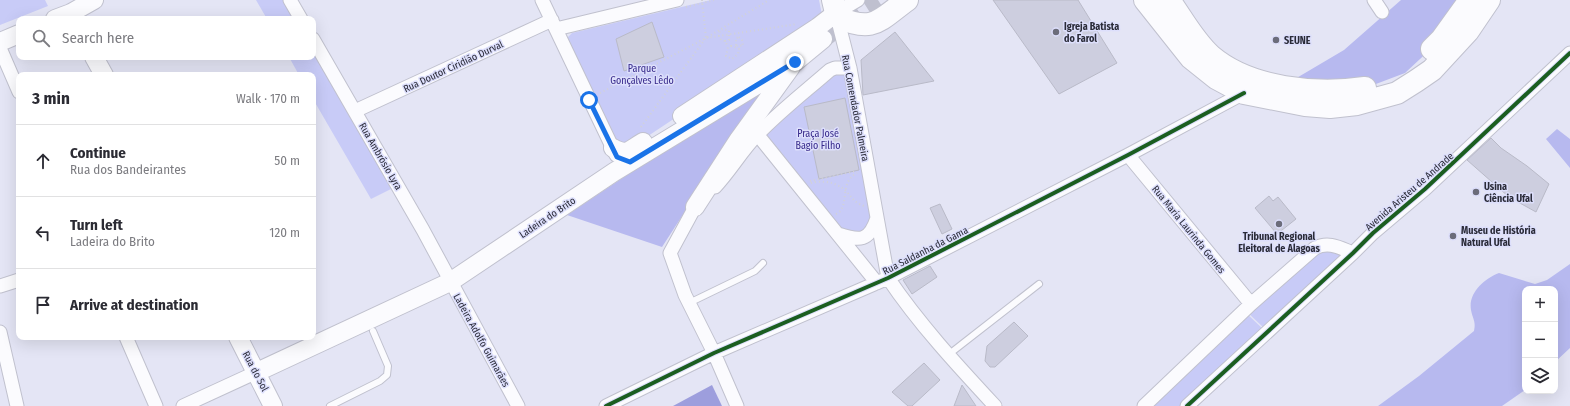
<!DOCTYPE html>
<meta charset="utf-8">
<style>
body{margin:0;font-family:"Fira Sans Condensed",sans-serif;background:#f2f2f3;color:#2b2b33}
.controls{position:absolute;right:12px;bottom:12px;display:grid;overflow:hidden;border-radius:8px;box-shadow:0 4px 16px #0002}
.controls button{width:36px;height:36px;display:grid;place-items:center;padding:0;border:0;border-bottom:1px solid #e1e1e2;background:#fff;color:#2b2b33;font:20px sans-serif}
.stop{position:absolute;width:12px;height:12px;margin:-9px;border:3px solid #1a73e8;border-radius:50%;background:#fff}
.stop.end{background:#1a73e8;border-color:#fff;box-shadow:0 1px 4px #0008}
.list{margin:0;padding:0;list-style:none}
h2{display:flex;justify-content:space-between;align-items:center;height:52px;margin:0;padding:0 16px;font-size:17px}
h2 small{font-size:13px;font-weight:400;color:#7c7c81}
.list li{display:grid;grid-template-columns:26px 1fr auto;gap:12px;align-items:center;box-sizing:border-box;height:72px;padding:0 16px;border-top:1px solid #e1e1e2}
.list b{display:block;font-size:15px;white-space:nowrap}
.list p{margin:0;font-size:13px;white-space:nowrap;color:#7c7c81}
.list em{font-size:13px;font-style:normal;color:#7c7c81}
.icon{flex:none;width:22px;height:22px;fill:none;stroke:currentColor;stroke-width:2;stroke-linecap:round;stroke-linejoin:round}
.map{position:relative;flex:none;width:1570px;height:406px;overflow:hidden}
.search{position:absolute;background:#fff;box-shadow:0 4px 16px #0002;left:16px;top:16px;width:300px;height:44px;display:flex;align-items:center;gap:10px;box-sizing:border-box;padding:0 14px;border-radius:8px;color:#7c7c81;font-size:15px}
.panel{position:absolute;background:#fff;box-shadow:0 4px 16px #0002;left:16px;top:72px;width:300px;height:268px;border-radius:8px}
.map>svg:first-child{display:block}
.green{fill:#c8cbf7}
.forest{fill:#b7b9ef}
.water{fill:#9d9edd}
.building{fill:#cdcedf;stroke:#b9bac8}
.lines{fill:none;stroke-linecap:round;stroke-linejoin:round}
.secondary-tunnel{stroke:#bfc0cf;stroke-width:18;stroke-dasharray:18 9;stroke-linecap:butt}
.lane-casing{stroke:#c0c1ce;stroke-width:8}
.street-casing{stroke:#c0c1ce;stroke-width:15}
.secondary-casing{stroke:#c0c1ce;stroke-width:20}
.highway-casing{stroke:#c0c1ce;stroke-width:24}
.path{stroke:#d2d2d7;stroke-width:2;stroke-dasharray:1 3;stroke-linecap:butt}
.lane{stroke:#fbfbfe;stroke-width:6}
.street{stroke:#fbfbfe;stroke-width:13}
.secondary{stroke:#fbfbfe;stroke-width:18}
.highway{stroke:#fbfbfe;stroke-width:22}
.cycleway-casing{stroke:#dddffc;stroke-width:6}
.cycleway{stroke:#1b5e20;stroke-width:4}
.route{stroke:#1a73e8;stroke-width:5}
.poi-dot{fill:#6b6c7a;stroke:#dddffc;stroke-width:1.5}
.labels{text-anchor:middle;stroke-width:3;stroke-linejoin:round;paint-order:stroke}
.poi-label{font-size:10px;font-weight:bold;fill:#2a2b38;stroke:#dddffc;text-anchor:start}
.street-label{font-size:10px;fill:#2a2b38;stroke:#dddffc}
.park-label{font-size:10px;fill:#36298a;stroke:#dddffc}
</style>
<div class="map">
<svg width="1570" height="406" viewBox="0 0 1570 406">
<rect width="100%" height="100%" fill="#e4e5f5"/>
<path class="green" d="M0,0h45l3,6 -48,19z
M256,0h28l11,19h-28z
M711,0h108l3,15 -39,31 -159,106 -12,-3 -47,-109 7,-7z
M313,51l78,138 -20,10 -58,-100v-24h-14l-10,-18h24z
M833,69l13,2 28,138 -4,14 -11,14 -16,-6 -83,-97z
M1313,250l37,3 -85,76 -20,-19z
M1244,311l20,19 -80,76h-43z"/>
<path class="forest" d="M1401,0h69l-36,46 -29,27 -37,14 -85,-1 61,-36z
M771,79l-109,168 -95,-32z
M1557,129l13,10v29l-24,-29z
M1570,264v84l-15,14v-73h-30v101l-23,16h-124l41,-30 55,-45c2,-10 -1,-11 -3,-21 -3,-17 13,-31 28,-37l36,11 12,-4z"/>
<path class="water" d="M712,385l10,21h-49z"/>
<path class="building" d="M993,0h85l39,63 -58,31z
M652,22l12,35 -40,14 -8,-32z
M895,32l39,49 -71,14 -2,-35z
M845,98l14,72 -40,9 -15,-72z
M1491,138l10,10 26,18 22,18 -13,28 -27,-15 -42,-37z
M1269,196l4,5 5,-4 18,22 -19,15 -22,-26z
M940,204l12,25 -10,5 -12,-26z
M930,266l7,11 -25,17 -9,-14z
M1014,322l14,14 -33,31h-5l-5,-6 2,-15z
M924,363l16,17 -28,26h-4l-16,-14z
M962,385l14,21h-22z"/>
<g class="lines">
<path class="secondary-tunnel" d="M823,39l33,-25 22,-14"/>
<g class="lane-casing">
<path id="lane" d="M689,303l66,-32 8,-8
M948,355l91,-71
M330,406l50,-25 7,-6 1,-9 -15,-35"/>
</g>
<g class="street-casing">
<path id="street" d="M290,0l11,19
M542,0l74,155
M1374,0l8,12
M836,13l22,-13
M837,17l13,51 38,210c31,46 69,87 107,128
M556,29l121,-29
M313,39l110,191 95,176
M0,48l19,44
M355,111l197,-91
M757,134l120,149
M1128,155l123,149
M715,187c16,-17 27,-37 43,-53 22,-23 48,-43 72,-64l5,-2h15
M701,201l-6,6 -25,46 15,42 29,58 23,53
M838,234c22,7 31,8 39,-16
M0,286l19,-6
M0,332l17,74
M126,337l30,69
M183,406l74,-34
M606,406l108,-53 174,-75 240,-123 116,-62
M1144,406l107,-102 64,-56c14,-7 25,0 38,5
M1187,406l166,-153 20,-20 52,-44 145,-136"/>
</g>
<g class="secondary-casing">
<path id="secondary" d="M55,19l16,-6 23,-13
M0,42l19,-8
M94,57l10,18
M682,116l136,-89 18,-14
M613,148c15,8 16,2 30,-6
M695,207l44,-68 52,-72
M238,337l35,69
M257,372l193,-90 164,-110 181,-110 28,-23"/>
</g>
<g class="highway-casing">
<path id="highway" d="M833,0l4,17c37,16 41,4 70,-17
M1145,0l46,58 25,20 28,15 61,12 25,2 27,-3 40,-11 19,-12 16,-11 36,-39 21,-31
M1169,0c13,18 25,41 42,56 39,33 105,39 154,32
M1432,49l10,-10 28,-39"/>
</g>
<path class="path" d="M702,0l4,38 63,-38
M686,7l28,-7
M739,37l3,3 1,6 -5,-1 -2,2v-9z
M725,41l4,-1v-9l-5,-2 -4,1 -1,6 2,4 4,1 3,6
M731,46h2l6,3 -1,5 -6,5 -6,-3 2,-9z
M600,93l106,-55 91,-14
M641,127l64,-88
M810,181l47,-10
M811,183c11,-3 25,-1 34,7 7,7 8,12 19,16
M836,214c15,-7 2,-32 21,-41"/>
<use href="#lane" class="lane"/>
<use href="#street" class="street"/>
<use href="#secondary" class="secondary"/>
<use href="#highway" class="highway"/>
<g class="cycleway-casing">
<path id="cycleway" d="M606,406l108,-53 174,-75 240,-123 116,-62
M1187,406l166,-153 20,-20 52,-44 145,-136"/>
</g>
<use href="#cycleway" class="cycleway"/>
</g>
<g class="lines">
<path class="route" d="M589,100l28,57 13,5 165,-100"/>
</g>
<g class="poi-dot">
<circle cx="1056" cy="32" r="4"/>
<circle cx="1276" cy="40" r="4"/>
<circle cx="1476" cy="192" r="4"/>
<circle cx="1279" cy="224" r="4"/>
<circle cx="1453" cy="236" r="4"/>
</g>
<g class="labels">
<g class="poi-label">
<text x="1064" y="30">Igreja Batista<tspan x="1064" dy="12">do Farol</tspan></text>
<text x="1284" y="44">SEUNE</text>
<text x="1484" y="190">Usina<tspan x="1484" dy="12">Ciência Ufal</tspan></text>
<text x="1461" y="234">Museu de História<tspan x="1461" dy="12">Natural Ufal</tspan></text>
<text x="1279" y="240" text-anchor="middle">Tribunal Regional<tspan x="1279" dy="12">Eleitoral de Alagoas</tspan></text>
</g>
<g class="street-label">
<text transform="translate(453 66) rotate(-25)" y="4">Rua Doutor Ciridião Durval</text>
<text transform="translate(856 108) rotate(79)" y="4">Rua Comendador Palmeira</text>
<text transform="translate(381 156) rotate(60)" y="4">Rua Ambrósio Lyra</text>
<text transform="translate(1409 191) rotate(-41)" y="4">Avenida Aristeu de Andrade</text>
<text transform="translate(547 217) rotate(-34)" y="4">Ladeira do Brito</text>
<text transform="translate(1189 229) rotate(51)" y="4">Rua Maria Laurinda Gomes</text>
<text transform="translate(925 250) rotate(-27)" y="4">Rua Saldanha da Gama</text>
<text transform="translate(482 340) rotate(61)" y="4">Ladeira Adolfo Guimarães</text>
<text transform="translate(256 371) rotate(62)" y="4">Rua do Sol</text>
</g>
<g class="park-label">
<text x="642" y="72">Parque<tspan x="642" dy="12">Gonçalves Lêdo</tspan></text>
<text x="818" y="137">Praça José<tspan x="818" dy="12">Bagio Filho</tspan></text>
</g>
</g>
</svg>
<div class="controls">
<button>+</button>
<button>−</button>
<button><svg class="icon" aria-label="layers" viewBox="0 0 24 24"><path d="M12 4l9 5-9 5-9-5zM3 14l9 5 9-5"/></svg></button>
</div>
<div class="stop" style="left:589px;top:100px"></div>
<div class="stop end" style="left:795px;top:62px"></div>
<div class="search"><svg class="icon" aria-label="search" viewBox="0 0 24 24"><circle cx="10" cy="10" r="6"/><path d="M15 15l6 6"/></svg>Search here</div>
<section class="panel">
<h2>3 min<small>Walk · 170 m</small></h2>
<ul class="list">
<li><svg class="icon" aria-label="ahead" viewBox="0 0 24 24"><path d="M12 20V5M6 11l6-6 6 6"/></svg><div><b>Continue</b><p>Rua dos Bandeirantes</p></div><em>50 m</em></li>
<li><svg class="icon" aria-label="left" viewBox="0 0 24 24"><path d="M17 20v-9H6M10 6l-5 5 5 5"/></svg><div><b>Turn left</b><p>Ladeira do Brito</p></div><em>120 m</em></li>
<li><svg class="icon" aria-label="arrive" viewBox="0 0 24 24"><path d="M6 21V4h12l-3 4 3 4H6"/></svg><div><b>Arrive at destination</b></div></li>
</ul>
</section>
</div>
